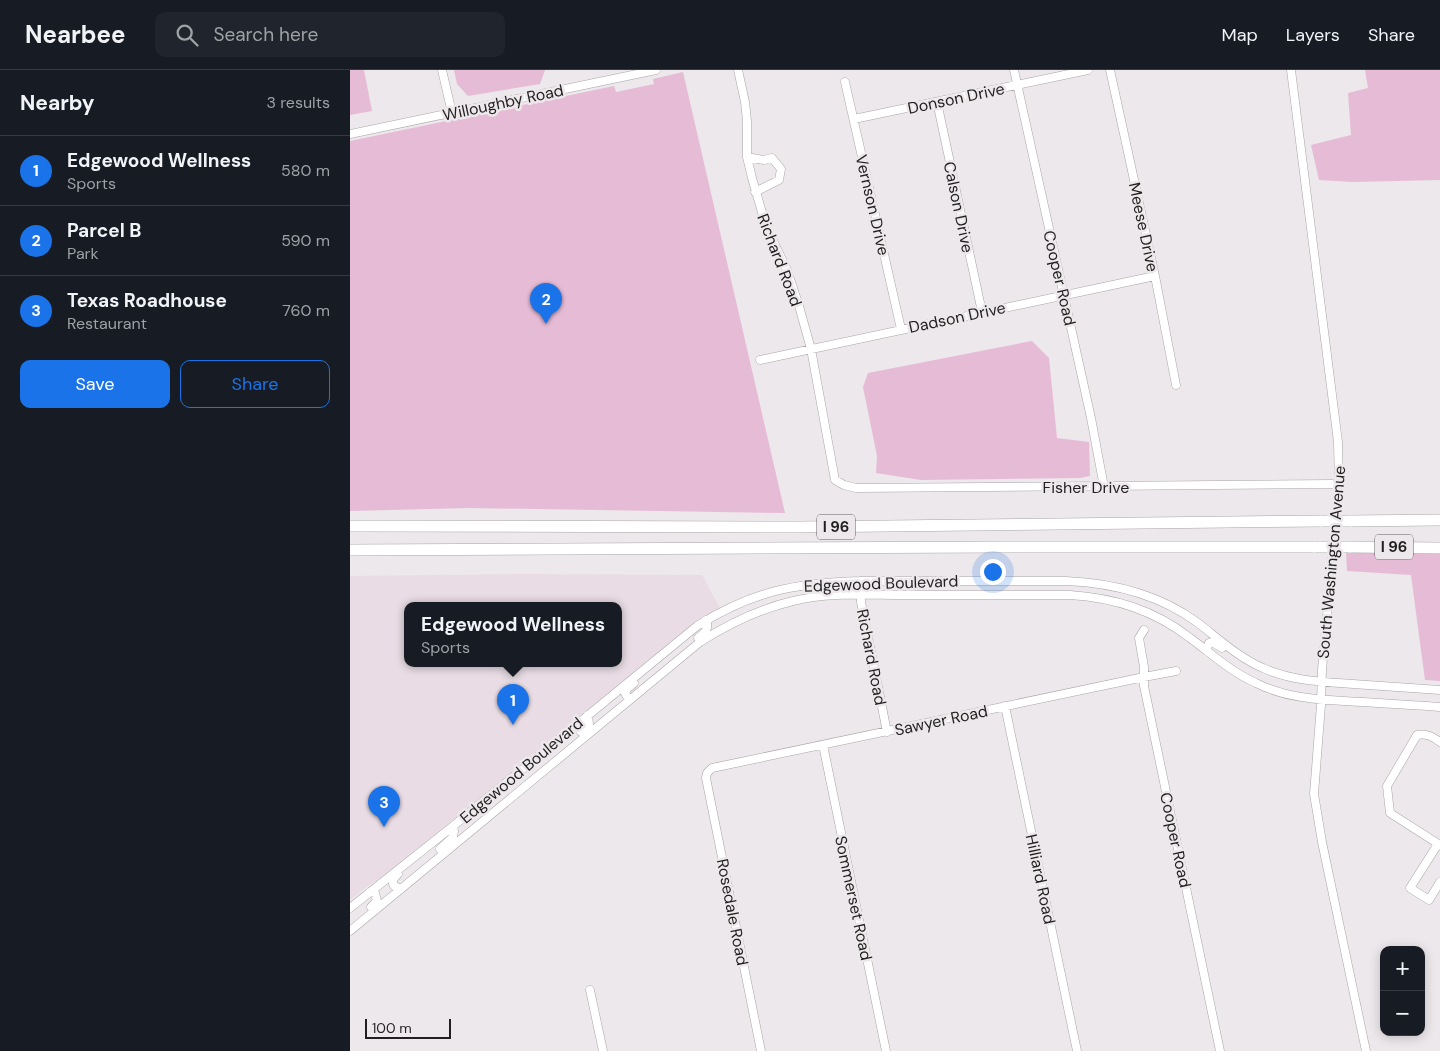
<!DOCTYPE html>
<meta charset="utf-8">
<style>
body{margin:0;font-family:"DM Sans",sans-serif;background:#20242c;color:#f1f3f6}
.controls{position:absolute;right:15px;bottom:15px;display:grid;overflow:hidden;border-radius:10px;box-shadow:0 2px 12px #0003}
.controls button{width:45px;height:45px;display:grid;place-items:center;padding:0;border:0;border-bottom:1px solid #363941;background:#171b24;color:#f1f3f6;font:25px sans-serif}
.scale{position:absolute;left:15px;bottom:12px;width:86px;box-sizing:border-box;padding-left:5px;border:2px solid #211f20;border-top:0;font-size:14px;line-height:18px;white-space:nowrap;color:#211f20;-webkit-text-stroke:4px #ede8eb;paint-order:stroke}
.you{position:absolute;left:642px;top:501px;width:18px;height:18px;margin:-12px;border:4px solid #fff;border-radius:50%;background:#1a73e8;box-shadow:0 0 0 8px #1a73e833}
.badge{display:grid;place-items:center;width:32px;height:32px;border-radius:50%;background:#1a73e8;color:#fff;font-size:16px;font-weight:700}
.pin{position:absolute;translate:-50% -41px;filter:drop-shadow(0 1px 2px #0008)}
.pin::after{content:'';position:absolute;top:26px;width:18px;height:15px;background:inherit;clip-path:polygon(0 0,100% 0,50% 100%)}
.popup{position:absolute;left:54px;top:532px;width:218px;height:65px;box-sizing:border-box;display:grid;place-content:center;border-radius:10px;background:#171b24;filter:drop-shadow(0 1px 4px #0005);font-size:16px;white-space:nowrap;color:#9ea1a6}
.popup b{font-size:19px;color:#f1f3f6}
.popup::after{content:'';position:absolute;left:50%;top:100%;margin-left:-10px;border:10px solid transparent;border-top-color:#171b24}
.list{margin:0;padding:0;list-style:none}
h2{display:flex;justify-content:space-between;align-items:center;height:65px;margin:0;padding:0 20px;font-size:21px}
h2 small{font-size:16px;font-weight:400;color:#9ea1a6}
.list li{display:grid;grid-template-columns:32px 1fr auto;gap:15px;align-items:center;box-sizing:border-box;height:70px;padding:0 20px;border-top:1px solid #363941}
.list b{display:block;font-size:19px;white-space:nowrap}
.list p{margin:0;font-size:16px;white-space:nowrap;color:#9ea1a6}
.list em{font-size:16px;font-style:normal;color:#9ea1a6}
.actions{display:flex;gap:10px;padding:15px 20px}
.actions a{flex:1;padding:11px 0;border:1px solid #1a73e8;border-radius:10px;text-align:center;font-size:18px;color:#1a73e8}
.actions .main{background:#1a73e8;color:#fff}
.icon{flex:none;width:28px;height:28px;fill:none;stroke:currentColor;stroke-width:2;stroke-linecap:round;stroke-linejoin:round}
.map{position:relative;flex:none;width:1090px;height:981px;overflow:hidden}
header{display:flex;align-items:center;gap:30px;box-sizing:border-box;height:70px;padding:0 25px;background:#171b24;border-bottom:1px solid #363941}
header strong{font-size:24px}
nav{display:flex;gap:28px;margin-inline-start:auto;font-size:18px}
.search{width:350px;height:45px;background:#20242c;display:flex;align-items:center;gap:12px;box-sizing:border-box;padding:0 18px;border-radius:10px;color:#9ea1a6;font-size:19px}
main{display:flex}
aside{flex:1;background:#171b24}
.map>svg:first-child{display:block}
.built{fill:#e9dce4;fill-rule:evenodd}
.green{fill:#e6bbd6}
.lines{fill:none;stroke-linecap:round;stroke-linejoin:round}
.minor-casing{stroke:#aaa4a7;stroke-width:9}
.highway-casing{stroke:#aaa4a7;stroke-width:12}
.minor{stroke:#fff;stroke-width:8}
.highway{stroke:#fff;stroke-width:11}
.highway-bridge-casing{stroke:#aaa4a7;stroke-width:12;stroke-linecap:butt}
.highway-bridge{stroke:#fff;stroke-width:11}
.labels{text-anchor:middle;stroke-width:5;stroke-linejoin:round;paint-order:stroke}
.shield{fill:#ede8eb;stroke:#5e5b5d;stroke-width:1}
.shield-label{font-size:15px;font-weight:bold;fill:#211f20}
.street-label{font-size:16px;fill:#211f20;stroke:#ede8eb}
</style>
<header>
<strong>Nearbee</strong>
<div class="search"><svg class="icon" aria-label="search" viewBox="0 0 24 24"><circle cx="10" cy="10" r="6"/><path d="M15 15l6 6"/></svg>Search here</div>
<nav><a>Map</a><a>Layers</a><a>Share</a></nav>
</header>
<main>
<aside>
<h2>Nearby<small>3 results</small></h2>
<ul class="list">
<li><span class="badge">1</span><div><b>Edgewood Wellness</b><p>Sports</p></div><em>580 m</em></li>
<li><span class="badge">2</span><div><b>Parcel B</b><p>Park</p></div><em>590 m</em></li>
<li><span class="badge">3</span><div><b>Texas Roadhouse</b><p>Restaurant</p></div><em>760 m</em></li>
</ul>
<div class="actions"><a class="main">Save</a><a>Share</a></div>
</aside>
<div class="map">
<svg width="1090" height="981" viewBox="0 0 1090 981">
<rect width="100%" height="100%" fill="#ede8eb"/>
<path class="built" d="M173,504l179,1 18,33 -20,12 -25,18 -229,189 -61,48 -20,13 -15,12v-324zM58,536h210v58h-210z"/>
<path class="green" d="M0,0h14l8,41 -22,4z
M104,0h91l-5,14 -72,12 -11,-12z
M1015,0h75v110l-87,2 -34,-2 -8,-35 40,-10 -3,-42 20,-5z
M333,2l102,441 -316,-5 -119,3v-370l264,-55 2,6 38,-8 -1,-5z
M682,271l17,17 8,80 32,4 1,34 -10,2 -159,2 -45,-7 1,-17 -14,-69 5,-14z
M996,483h94v128l-15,-1 -14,-105 -64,-4z"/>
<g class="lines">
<g class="minor-casing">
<path id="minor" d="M92,0l10,43
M388,0l7,32 2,19v36l5,21 14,48 21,44 12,36 12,43 24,131 9,5 12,3 476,-4 7,2
M664,0l77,348 13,69
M760,0l45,206 21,109
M941,0l47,372 1,44 -17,184 -1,35 -7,89 8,48 44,209
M495,12l56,247
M587,32l45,210
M504,49l234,-49
M0,64l306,-64
M397,87l17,3 8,-2 9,11 -2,11 -24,12
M410,290l395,-84
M510,511l1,21 26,130
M794,560l-5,8 5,29v19l76,365
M348,568c6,-5 12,-9 8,-18
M858,582l-1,-4 2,-5 3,-1 10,6
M279,630l-4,-7 2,-4 7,-6
M655,636l72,345
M231,662l8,-8 -1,-9
M1090,672c-7,-5 -13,-9 -23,-7l-30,51 3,27 50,32
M473,675l63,306
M1088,774l-28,44 19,12 11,-18
M90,779l13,-12 1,-6 -2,-4
M48,804c-4,4 -7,7 -4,12l7,3
M20,822l5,1 2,8 -6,6
M0,838l102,-81 245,-201c56,-35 98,-43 163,-45h206c48,2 93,13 132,42 21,16 41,35 65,45 29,13 59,14 90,16 29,2 58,4 87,6
M0,861l350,-289c30,-19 59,-33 93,-41 36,-9 74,-6 110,-6 56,0 111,0 167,0 45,3 84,15 120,43 22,16 41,34 66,45 33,17 72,17 108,19 25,2 51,3 76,5
M240,920l13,61
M411,981l-55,-273 1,-5 5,-5 432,-91 32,-6"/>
</g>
<g class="highway-casing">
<path id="highway" d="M1000,451l90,-1
M0,456l451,1 521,-6
M999,477l91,1
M0,480l654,-3h311"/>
</g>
<use href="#minor" class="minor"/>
<use href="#highway" class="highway"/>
<g class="highway-bridge-casing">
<path id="highway-bridge" d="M972,451h28
M965,477h34"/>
</g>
<use href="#highway-bridge" class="highway-bridge"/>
</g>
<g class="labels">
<g class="shield">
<rect x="467" y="444.5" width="38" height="25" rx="4"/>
<rect x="1025" y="464.5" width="38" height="25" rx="4"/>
</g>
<g class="shield-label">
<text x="486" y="462">I 96</text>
<text x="1044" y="482">I 96</text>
</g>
<g class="street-label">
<text transform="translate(606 28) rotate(-12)" y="6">Donson Drive</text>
<text transform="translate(153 32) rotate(-12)" y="6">Willoughby Road</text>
<text transform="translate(523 135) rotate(77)" y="6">Vernson Drive</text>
<text transform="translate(609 137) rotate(78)" y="6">Calson Drive</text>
<text transform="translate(794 157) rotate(78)" y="6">Meese Drive</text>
<text transform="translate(430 190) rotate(69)" y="6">Richard Road</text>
<text transform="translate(710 208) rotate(77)" y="6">Cooper Road</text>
<text transform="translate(607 247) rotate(-12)" y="6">Dadson Drive</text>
<text x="736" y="423">Fisher Drive</text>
<text transform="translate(981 492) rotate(-85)" y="6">South Washington Avenue</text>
<text transform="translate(531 513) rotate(-2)" y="6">Edgewood Boulevard</text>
<text transform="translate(522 587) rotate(79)" y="6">Richard Road</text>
<text transform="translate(591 650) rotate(-12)" y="6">Sawyer Road</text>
<text transform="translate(171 700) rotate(-40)" y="6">Edgewood Boulevard</text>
<text transform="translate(826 770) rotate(78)" y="6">Cooper Road</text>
<text transform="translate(691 809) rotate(78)" y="6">Hilliard Road</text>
<text transform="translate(504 828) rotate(78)" y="6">Sommerset Road</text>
<text transform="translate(383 842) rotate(79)" y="6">Rosedale Road</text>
</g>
</g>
</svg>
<div class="controls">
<button>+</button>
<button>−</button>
</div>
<div class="scale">100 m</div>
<div class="you"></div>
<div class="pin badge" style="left:163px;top:655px">1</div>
<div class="popup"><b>Edgewood Wellness</b>Sports</div>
<div class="pin badge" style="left:196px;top:254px">2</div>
<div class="pin badge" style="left:34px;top:757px">3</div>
</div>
</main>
